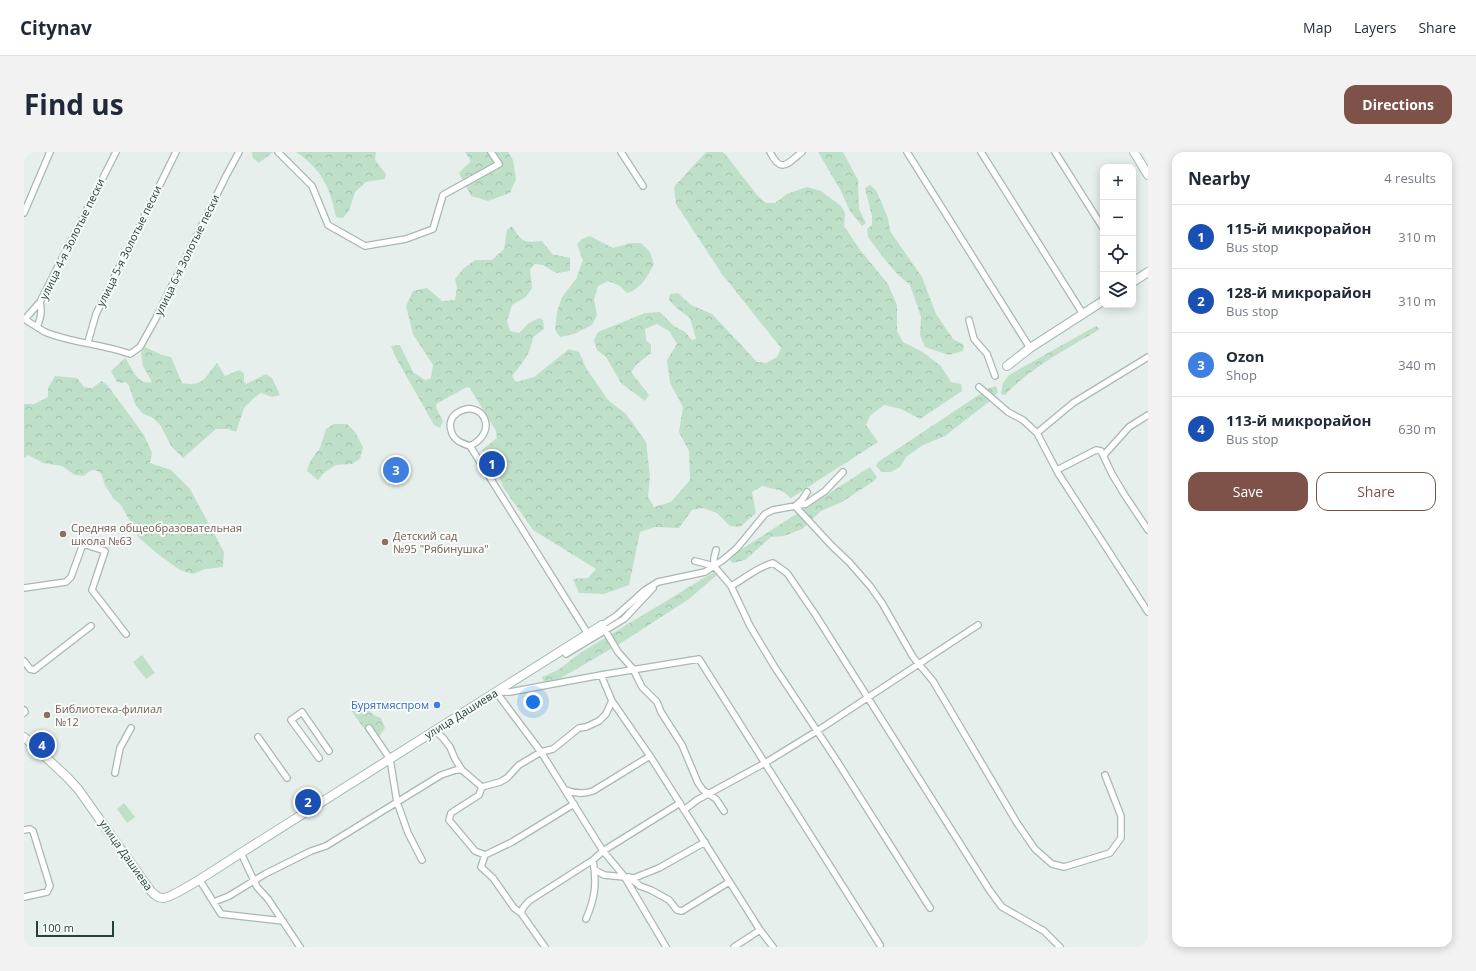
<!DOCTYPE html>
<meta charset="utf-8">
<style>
body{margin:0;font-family:"Open Sans",sans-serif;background:#f2f2f3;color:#1f2937}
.controls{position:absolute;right:12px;top:12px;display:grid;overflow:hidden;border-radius:8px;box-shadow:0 2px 10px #0003}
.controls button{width:36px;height:36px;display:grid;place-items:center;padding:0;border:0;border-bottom:1px solid #e0e1e3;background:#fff;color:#1f2937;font:20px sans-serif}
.scale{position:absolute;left:12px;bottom:10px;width:78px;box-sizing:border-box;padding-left:4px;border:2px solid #24423a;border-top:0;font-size:11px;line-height:14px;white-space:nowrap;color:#24423a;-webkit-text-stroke:3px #f7fbf9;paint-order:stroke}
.you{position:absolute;left:509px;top:550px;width:14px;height:14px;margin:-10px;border:3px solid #fff;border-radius:50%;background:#1a73e8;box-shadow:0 0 0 6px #1a73e833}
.badge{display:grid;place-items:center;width:26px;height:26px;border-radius:50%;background:#7f5249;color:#fff;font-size:13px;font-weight:700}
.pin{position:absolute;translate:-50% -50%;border:2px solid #fff;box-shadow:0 1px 4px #0006}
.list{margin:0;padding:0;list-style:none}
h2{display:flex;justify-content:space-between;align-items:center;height:52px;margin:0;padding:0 16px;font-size:17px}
h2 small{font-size:13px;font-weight:400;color:#747a83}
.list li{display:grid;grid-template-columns:26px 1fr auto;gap:12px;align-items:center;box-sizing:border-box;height:64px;padding:0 16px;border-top:1px solid #e0e1e3}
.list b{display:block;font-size:15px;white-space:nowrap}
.list p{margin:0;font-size:13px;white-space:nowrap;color:#747a83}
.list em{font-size:13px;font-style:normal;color:#747a83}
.actions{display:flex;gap:8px;padding:12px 16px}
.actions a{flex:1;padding:9px 0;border:1px solid #7f5249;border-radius:12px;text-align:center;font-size:14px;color:#7f5249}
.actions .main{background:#7f5249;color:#fff}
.icon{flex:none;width:22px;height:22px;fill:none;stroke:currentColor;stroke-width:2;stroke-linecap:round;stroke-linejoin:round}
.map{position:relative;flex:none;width:1124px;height:795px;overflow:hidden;border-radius:12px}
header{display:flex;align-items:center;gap:24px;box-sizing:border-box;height:56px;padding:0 20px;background:#fff;border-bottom:1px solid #e0e1e3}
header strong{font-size:19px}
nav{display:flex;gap:22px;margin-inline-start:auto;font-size:14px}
.intro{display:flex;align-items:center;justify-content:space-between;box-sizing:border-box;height:96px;padding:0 24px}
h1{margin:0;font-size:28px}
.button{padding:10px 18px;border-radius:12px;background:#7f5249;color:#fff;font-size:14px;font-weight:700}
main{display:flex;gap:24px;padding:0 24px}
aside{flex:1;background:#fff;border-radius:12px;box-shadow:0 2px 10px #0003}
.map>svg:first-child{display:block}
.forest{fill:url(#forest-crowns)}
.pitch{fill:#bfe0c8}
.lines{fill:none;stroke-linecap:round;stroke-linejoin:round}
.street-casing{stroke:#a8b8b2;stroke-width:8}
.secondary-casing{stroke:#a4bbb3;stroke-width:10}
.street{stroke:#fff;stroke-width:5.5}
.secondary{stroke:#fff;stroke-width:8}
.education-dot{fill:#8d6e63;stroke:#f7fbf9;stroke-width:1.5}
.shop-dot{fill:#3f7fe0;stroke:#f7fbf9;stroke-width:1.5}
.labels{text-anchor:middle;stroke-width:4;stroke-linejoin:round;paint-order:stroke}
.street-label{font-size:11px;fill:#24423a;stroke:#f7fbf9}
.education-label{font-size:11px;fill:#785e54;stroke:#f7fbf9;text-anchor:start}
.shop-label{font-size:11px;fill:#366cbe;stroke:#f7fbf9;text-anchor:end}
</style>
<header>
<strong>Citynav</strong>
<nav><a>Map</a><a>Layers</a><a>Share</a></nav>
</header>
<div class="intro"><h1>Find us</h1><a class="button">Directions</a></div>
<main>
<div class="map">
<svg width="1124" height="795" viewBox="0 0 1124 795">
<defs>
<pattern id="forest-crowns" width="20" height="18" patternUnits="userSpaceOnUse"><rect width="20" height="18" fill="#bfe0c8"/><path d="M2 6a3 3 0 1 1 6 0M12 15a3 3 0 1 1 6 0" fill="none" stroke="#a4c1ad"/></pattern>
</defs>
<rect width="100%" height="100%" fill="#e6efeb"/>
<path class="forest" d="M228,0h21l-14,11 -6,-5z
M272,0h80l-1,8 11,14 -1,5 -19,3 -11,10 -6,19 -6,7 -7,-1c-6,-30 -14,-47 -40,-65z
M441,0h43l5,8 3,19 -6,14 -22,8 -17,-5 -12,-23 12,-12z
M682,0h16l3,2 32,41 9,8h9l12,-9 20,-7 14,4 20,15 4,7 -1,13 17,25 27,33 9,21v26l6,11 18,9 20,15 10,16 10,2 1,7 -42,28 -19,-10 -17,-4 -14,11 -4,9 12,17 -87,56 -9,-7 -20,-5 -10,6 4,21 -16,14 -10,-1 -13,-13 -14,-5 -11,2 -13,18 -24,-1 -15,5 -11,53 -25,9 -25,-1 -6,-14 15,-1 8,-9 -63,-39 -30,-43 -9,-25 -11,-9 -1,-3 15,-12 -1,-7 -26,-43 -3,-1 -31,17 1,6 6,11 -3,7 -6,-3 -39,-69 -4,-10 9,-1 13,27 12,8 6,-2 2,-13 -20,-31 -7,-28 7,-15 14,-3 15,13 13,-1 2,-12 -2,-9 9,-11 11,-8h17l12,-11 3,-19 5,-4c10,16 11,17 30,15l10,13 18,4v13l-14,2 -13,-8 -8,-1 -5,5 2,19 -6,9 -14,8 -5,16 3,10 9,2 10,-10 10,-5 4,2 1,9 -11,8c-2,16 -11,27 -21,39l4,6 18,-5 35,-28 10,3 7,16 22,32 18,14 20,28 4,34 -2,21 6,10 17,-5 19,-22 -1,-29 -10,-19 4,-25 -13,-24 -3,-23 10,-16 -8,-13 -12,-7 -12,5 1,11 5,5v8l-14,11 -6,8 18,23 -4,6 -24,-18 -15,-26 -9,-7 -3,-10 4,-8 47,-19 15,-1 14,14 11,6 7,8 4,-1 -6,-21 -11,-8 -10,-10 1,-6 8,-1 13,12 21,9 45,48 9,1 11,-6 4,-9 -59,-74 -46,-70 -2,-17z
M794,0h25l15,28 1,29 7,14 -4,3 -12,-15 -9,-20z
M846,33l6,5 12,28 2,13 32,46 14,37 17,25 11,6 -1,6 -14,4 -24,-8 -5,-12 1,-18 -11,-32 -12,-10 -16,-19 -14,-19 -1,-8 5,-4v-9l-7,-28z
M566,84l23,12 17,-5h11l9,9 4,12c-7,13 -13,25 -27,29l-7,-7 -12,-5 -10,5 -4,13 3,16 -5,10 -18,9 -14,3 -5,-7 2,-18 5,-15 14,-18 7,-19 -6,-16 5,-5z
M1072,174l4,3c-33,20 -69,38 -95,66l-4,-1 2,-11 6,-8z
M121,195l17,8 9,2 11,26c22,4 23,-6 35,-20l8,13 14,-6 5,3v9l2,2 20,-10 6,4 8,17 -8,2 -11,-4 -7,5 -10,10 -8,24 -8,-3h-12l-33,29 -12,-12 -10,-20 -8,-8 -11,-5 -7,-9 -6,-18 -3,-4 -4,1 -5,-1 -6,-11 14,-13c7,9 12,28 27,24l-9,-16 -2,-13z
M31,224l22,2 7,9 8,1 10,-7 6,5 36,49 8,18 -2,10 21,7 19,19 34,63 -1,15 -18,2 -12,5 -13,-4 -21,-15 -20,-17 -18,-33 -8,-7 -8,-13 -4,-12 -6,-3 -5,1 -7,5 -8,-1 -13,-9 -19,-3 -15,-8 -4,3v-53l1,-1h9l14,-7v-9z
M972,234l2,6 -8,9 -45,35 -22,9 -17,12 -6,10 -9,5h-9l-6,-6 2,-4 111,-74z
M310,272h13l8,8 8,15 -3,12 -8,5 -16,1 -11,7 -7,8 -11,-9 2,-7 4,-7 7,-9 6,-19z
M846,315l7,10 -3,4 -32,21 -21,9 -19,18 -18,7 -13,1 -26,23 -12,3 -3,-2 4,-7z
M690,420l3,3 -28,24 -68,44 -60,35 -17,4 -2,-5 16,-7 22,-17z
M332,547c11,8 12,15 25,19l4,10 -6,9 -8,1 -19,-26 -1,-7z"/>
<path class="pitch" d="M118,503l13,18 -9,6 -13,-17z
M100,651l11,14 -8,6 -10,-14z"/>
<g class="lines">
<g class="street-casing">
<path id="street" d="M254,0l34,34 16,39 37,21 41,-7 27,-10 10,-34 56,-31 -8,-12
M597,0l22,34
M746,0c11,22 17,12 32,0
M883,0l123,196
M957,0l102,162
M1031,0l48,76
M0,61l26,-61
M0,167c7,4 14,9 21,13 26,11 58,12 85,22l10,-7 15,-27 71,-144 13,-24
M1,167l15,-17
M945,168l5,19 13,15 8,22
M13,175c4,-9 5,-15 3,-25l76,-150
M64,190l8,-28 80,-162
M1124,205l-75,46 -36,30 21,40 90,139
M955,235l29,25 15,8 14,13
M446,294c31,-15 11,-49 -13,-33 -6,4 -8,11 -6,17 2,10 10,13 19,16l118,188
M1080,303l25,-28 19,-12
M1033,318l39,-20 5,1 11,23 12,20 24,36
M783,340l-5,8 -7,6 37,40 17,16 21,24 12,17 31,54 20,24 84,142 18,26 17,15 12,3 46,-14 11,-15v-22l-16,-41
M671,409l19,5 17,20 19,40 24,40 63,95 93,147
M690,414v-8l2,-8
M707,434c15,-8 26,-19 42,-23l14,10 28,41 175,277 12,16 42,24 16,16
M0,436l42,-6 5,-5 12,-33 22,7 -13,39 34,44
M542,502l58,-35 29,-31
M0,509l6,8 4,1 57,-44
M577,523l11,26 38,55 110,174 13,17
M472,540l45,60 62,99 21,25 42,71
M473,540h13l91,-17 98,-16 181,286
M0,558l1,2 -1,1
M345,576l21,31 7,43 11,31 14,27
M411,578l8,8 7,9 5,12 7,11 20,17 -3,8 -28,18 -2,7 26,31 10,4 -4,12 12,11 21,30 7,5 24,34
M234,585l29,41
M295,606l-28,-38 11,-8 27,39
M91,621l5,-25 11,-20
M458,635l18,-5 7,-4 12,-13 22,-13 12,-3 26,-21 7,-1 13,-6 7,-7 6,-13
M542,638c9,4 18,4 27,1l57,-35
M660,658l13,-10 68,-37 52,-32 161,-106
M700,659l-8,-12 -13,-9 -5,-7 -16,-38 -21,-33 -4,-10 -15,-15 -9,-18 -15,-17 -16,-27 14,-9 29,-26 13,-8 47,-10 18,-12 14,-12 28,-34 8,-4 33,-6 19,-13 18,-19
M0,678l6,-1 3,2 17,55 -3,6 -23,5
M217,701l16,34 11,12 32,48
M461,703l27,-13 62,-38
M571,718l9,5 30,3 25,-10 46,-26
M605,725l11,9 11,4 18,10 8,10 5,1 47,-29
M175,727l22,35 62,7
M190,750l15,-6 36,-22 46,-23 15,-5 115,-71 15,-5h6
M497,761l2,-5 6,-7 64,-41 10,-9 77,-48
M562,767c9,-21 11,-35 7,-59
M710,795l26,-17"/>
</g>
<g class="secondary-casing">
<path id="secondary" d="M1110,0l14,23
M1109,130l15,-10
M983,214l23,-18 73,-47
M0,585l43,40 11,12 72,101c4,4 7,8 13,8 11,0 65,-37 78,-45l361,-228"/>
</g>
<use href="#street" class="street"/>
<use href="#secondary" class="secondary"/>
</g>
<g class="education-dot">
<circle cx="39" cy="382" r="4"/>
<circle cx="361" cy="390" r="4"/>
<circle cx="23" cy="563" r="4"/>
</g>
<circle class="shop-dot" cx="413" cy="553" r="4"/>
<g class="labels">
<g class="street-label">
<text transform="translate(48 87) rotate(-64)" y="4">улица 4-я Золотые пески</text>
<text transform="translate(105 94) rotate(-64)" y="4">улица 5-я Золотые пески</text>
<text transform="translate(163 103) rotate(-64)" y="4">улица 6-я Золотые пески</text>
<text transform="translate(437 562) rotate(-32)" y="4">улица Дашиева</text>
<text transform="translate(102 703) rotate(55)" y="4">улица Дашиева</text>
</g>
<g class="education-label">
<text x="47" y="380">Средняя общеобразовательная<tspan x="47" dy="13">школа №63</tspan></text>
<text x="369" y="388">Детский сад<tspan x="369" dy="13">№95 "Рябинушка"</tspan></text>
<text x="31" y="561">Библиотека-филиал<tspan x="31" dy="13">№12</tspan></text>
</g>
<g class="shop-label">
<text x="405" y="557">Бурятмяспром</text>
</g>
</g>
</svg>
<div class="controls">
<button>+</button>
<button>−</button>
<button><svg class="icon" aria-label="locate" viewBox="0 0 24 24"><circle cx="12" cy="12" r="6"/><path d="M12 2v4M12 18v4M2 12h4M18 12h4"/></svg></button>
<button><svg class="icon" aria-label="layers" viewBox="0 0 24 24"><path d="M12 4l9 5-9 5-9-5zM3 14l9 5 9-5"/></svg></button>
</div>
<div class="scale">100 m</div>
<div class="you"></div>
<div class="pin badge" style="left:468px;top:312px;background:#1a4fb4">1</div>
<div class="pin badge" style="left:284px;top:650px;background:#1a4fb4">2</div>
<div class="pin badge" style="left:372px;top:318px;background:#3f7fe0">3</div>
<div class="pin badge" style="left:18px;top:593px;background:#1a4fb4">4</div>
</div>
<aside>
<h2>Nearby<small>4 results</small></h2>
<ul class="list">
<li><span class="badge" style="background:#1a4fb4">1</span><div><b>115-й микрорайон</b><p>Bus stop</p></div><em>310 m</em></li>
<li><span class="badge" style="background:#1a4fb4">2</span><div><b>128-й микрорайон</b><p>Bus stop</p></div><em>310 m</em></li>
<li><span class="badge" style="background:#3f7fe0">3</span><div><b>Ozon</b><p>Shop</p></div><em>340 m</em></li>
<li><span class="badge" style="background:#1a4fb4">4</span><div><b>113-й микрорайон</b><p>Bus stop</p></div><em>630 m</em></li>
</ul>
<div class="actions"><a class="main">Save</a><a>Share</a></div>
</aside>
</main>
